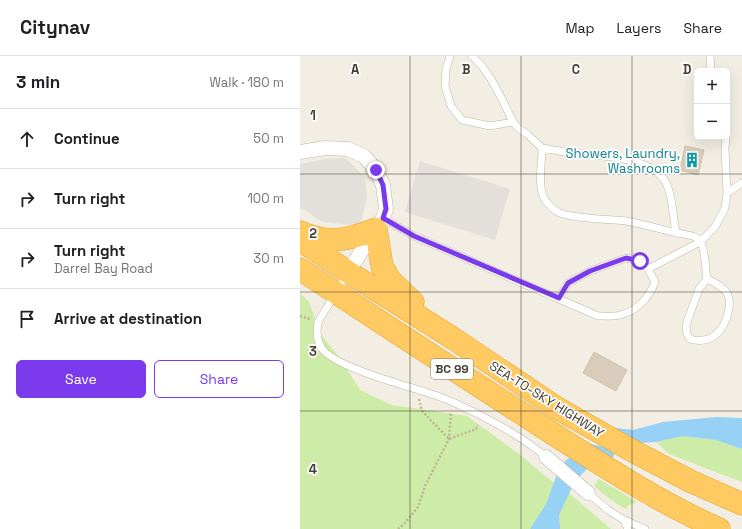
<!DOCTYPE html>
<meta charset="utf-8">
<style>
body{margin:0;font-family:"Space Grotesk",sans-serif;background:#f6f6f6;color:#202124}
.controls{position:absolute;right:12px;top:12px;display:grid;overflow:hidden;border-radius:6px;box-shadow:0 4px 16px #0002}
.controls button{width:36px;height:36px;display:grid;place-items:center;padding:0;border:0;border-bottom:1px solid #e0e0e0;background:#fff;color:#202124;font:20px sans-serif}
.stop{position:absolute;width:12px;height:12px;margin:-9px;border:3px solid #7c3aed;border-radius:50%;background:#fff}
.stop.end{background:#7c3aed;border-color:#fff;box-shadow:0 1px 4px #0008}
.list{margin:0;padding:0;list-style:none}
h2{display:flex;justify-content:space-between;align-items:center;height:52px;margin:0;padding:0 16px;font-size:17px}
h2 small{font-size:13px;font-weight:400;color:#757577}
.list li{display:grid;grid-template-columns:26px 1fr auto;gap:12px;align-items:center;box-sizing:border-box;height:60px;padding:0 16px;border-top:1px solid #e0e0e0}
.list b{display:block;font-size:15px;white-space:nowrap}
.list p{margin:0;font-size:13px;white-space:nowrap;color:#757577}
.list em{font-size:13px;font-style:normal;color:#757577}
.actions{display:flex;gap:8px;padding:12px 16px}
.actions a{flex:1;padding:9px 0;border:1px solid #7c3aed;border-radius:6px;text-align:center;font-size:14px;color:#7c3aed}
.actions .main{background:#7c3aed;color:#fff}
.icon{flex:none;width:22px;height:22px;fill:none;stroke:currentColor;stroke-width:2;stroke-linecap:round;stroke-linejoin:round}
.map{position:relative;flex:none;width:442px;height:473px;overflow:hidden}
header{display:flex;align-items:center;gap:24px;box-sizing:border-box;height:56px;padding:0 20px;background:#fff;border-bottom:1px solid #e0e0e0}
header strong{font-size:19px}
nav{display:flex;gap:22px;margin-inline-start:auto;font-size:14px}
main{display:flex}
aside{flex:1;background:#fff}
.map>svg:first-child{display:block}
.green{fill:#cdeca7}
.parking{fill:#e3e0dc}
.water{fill:#98d1f6}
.building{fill:#d9ccba;stroke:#d1c1aa}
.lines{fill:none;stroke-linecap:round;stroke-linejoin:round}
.lane-casing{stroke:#bfb6a5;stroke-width:8}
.street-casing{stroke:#bfb6a5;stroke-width:15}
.highway-casing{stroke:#eba125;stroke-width:23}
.path{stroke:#c2b295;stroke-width:2.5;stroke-dasharray:2 2;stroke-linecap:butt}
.lane{stroke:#fff;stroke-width:7}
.street{stroke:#fff;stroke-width:14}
.highway{stroke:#ffca62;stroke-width:22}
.route{stroke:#7c3aed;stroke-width:5}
.grid{fill:none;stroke:#453e33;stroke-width:1;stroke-opacity:0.55}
.labels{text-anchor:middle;stroke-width:3.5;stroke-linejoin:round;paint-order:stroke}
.shield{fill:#fff;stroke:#7d7870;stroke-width:1}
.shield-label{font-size:12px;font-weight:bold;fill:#453e33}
.culture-label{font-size:13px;fill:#0d838f;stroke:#fff;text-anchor:end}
.street-label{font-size:13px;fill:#453e33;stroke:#fff}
.grid-label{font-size:13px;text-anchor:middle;font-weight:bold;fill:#453e33;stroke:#fff;stroke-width:3.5;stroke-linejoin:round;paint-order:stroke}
</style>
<header>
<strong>Citynav</strong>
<nav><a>Map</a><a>Layers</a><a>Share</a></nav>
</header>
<main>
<aside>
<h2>3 min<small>Walk · 180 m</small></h2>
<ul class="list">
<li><svg class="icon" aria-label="ahead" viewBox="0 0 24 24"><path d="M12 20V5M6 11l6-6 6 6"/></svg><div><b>Continue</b></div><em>50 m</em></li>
<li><svg class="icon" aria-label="right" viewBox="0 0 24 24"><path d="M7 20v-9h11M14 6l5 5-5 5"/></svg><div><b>Turn right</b></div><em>100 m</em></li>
<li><svg class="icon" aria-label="right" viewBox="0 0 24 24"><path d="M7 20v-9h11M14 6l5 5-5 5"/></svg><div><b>Turn right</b><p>Darrel Bay Road</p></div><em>30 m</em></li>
<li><svg class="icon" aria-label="arrive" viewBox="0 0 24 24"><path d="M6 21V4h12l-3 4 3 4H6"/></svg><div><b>Arrive at destination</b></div></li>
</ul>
<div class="actions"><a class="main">Save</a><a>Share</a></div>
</aside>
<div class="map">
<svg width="442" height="473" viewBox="0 0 442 473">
<rect width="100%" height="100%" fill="#f3eee3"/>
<path class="green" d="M0,237l9,9 13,34 19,23 19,31 32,15 75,11 52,38 35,29 -5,15 12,11 8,-16 42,36h-311z
M383,380l33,4 26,9v33l-73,-28 -13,-12z
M299,422v1l38,23 -8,3 -3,4 -14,-8 -18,-15z"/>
<path class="parking" d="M45,102l20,19 2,21 -7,28 -38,-4 -22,-15v-43l24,-5z
M120,105l90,28 -15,51 -90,-28z"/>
<path class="water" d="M416,361l26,1v31l-26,-9 -33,-4 -27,6 -17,1 -24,8 -2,7 -24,9 -14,14 -16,34 1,14h-30l16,-25 12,-33 8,-11 8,-4 12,-10 5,-2 13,3 3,-3 9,-16 17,2 30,-8z"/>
<path class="building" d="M385,90l19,4 -6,25 -18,-5z
M294,296l33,18 -11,21 -33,-18z"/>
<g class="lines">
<g class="lane-casing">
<path id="lane" d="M150,0l-4,13 -1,17 6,20 11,14 28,6 23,-4
M172,0l10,10 9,13 12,22 10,21 5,6 9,6 15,14
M410,0l1,15
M427,137l15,-10
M83,162l31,18 184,80c7,0 16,1 22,-1 17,-4 29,-17 35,-33l-7,-13 -8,-8 -14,-3 -36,13 -22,12 -9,15
M376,177c-3,-16 -3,-34 -9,-48 -12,-27 -58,-28 -83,-31 -14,-1 -28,-3 -42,-6 0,13 -4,36 1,48 3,7 10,14 17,17 15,6 49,6 66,8 17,3 34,8 51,12 8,2 19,1 24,10 5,10 4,25 6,36 7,3 15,7 20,14 3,6 3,13 1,19 -3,19 -18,33 -38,27l-3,-5 -1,-9 13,-36 8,-10
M348,213l52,-27 15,-15 10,-19 2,-15 -2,-44 1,-12
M47,218l-29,48c-2,11 -1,23 8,31 8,7 20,12 30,16 28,12 58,18 87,29 11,4 22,10 33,15 25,13 49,26 70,44
M288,437l20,17 16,10 21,9
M324,464l4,9"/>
</g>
<g class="street-casing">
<path id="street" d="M0,96l25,-4 23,1 16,7 12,14 7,15 3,24 -3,9 -35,54
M246,401l42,36"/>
</g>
<g class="highway-casing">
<path id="highway" d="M0,176c28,13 49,8 76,-3l6,37 8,14 23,22
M0,184l48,32 106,67 103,69 74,42 59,31 52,23
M0,213c80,53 160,105 241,157 58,37 115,75 178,103"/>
</g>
<path class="path" d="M0,260l10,3
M119,343l3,12 27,28 27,-10 2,-4
M98,473l6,-5 14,-17 7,-21 24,-47 2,-27"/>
<use href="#lane" class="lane"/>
<use href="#street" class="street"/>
<use href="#highway" class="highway"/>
</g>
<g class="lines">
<path class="route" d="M76,114l7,15 3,24 -3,9 31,18 145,62 9,-15 22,-12 36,-13 14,3"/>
</g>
<path class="grid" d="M110,0v473M221,0v473M332,0v473M0,118h442M0,236h442M0,355h442"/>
<defs>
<g id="building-bare" transform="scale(1.2)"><path d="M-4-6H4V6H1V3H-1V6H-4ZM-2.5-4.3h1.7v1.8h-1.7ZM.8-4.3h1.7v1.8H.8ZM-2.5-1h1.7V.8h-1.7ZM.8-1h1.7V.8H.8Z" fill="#0f9aa8" stroke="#fff" stroke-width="2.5" paint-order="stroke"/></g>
</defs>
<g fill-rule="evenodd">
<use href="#building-bare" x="392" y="104"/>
</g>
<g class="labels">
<rect class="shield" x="131" y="303" width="42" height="20" rx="3"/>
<g class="shield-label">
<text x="152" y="317">BC 99</text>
</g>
<g class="culture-label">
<text x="380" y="102">Showers, Laundry,<tspan x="380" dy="15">Washrooms</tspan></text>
</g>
<g class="street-label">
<text transform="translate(247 343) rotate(32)" y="5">SEA-TO-SKY HIGHWAY</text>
</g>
</g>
<g class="grid-label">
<text x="55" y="18">A</text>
<text x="166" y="18">B</text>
<text x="276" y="18">C</text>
<text x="387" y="18">D</text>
<text x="13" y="64">1</text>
<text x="13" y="182">2</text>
<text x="13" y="300">3</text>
<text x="13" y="418">4</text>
</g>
</svg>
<div class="controls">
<button>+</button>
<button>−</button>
</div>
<div class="stop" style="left:340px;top:205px"></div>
<div class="stop end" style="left:76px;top:114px"></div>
</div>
</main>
